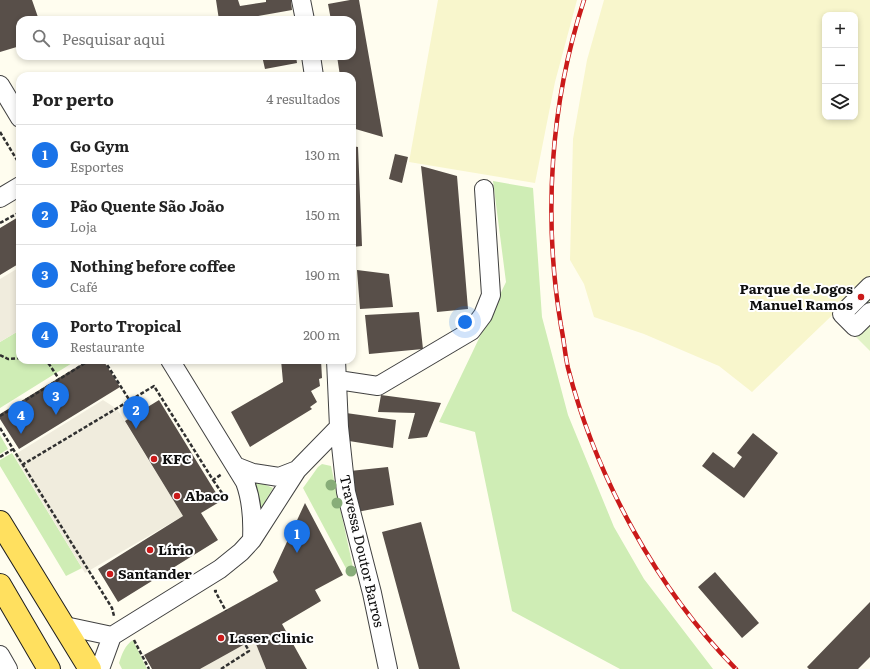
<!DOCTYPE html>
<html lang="pt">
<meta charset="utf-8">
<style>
body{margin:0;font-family:Literata,serif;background:#f6f6f6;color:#222}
.controls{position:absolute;right:12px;top:12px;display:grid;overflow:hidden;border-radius:8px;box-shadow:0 2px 6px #0003}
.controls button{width:36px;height:36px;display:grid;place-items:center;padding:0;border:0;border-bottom:1px solid #e0e0e0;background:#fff;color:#222;font:20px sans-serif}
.you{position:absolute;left:465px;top:322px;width:14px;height:14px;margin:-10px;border:3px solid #fff;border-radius:50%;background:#1a73e8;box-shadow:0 0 0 6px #1a73e833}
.badge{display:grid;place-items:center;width:26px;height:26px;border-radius:50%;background:#1a73e8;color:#fff;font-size:13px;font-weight:700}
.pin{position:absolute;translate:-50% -33px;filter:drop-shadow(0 1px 2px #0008)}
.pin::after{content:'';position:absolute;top:21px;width:14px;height:12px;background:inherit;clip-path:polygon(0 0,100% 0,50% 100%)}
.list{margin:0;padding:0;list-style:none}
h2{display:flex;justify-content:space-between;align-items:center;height:52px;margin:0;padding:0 16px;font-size:17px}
h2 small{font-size:13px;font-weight:400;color:#767676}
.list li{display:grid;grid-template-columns:26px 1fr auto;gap:12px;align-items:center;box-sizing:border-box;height:60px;padding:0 16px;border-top:1px solid #e0e0e0}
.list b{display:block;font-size:15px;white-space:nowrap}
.list p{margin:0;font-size:13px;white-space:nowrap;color:#767676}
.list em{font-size:13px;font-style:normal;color:#767676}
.icon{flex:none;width:22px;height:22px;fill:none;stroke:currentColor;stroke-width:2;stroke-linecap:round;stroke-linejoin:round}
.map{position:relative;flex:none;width:870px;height:669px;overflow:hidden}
.search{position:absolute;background:#fff;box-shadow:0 2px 6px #0003;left:16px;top:16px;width:340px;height:44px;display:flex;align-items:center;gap:10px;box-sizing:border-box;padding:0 14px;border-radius:12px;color:#767676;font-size:15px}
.panel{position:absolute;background:#fff;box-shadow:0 2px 6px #0003;left:16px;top:72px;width:340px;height:292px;border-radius:12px}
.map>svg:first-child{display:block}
.farmland{fill:#f8f6cc;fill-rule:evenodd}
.green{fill:#cfedb5}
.pitch{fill:#e2f3c7}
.plaza{fill:#f0ecdd}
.building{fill:#584f49}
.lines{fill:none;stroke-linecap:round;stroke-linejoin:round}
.minor-casing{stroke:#414141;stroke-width:20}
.major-casing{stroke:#1f1f1f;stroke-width:24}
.path{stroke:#303030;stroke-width:2.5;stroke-dasharray:4 2;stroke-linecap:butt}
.minor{stroke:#fff;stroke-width:18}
.major{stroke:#ffe05f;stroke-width:22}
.rail-casing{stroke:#ca1a1a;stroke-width:4.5}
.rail{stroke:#fff;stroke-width:3;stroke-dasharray:9;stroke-linecap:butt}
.tree{fill:#88ad79}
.poi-dot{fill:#ca1a1a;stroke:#fff;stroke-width:1.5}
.labels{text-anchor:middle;stroke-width:4;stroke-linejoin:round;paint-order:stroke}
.poi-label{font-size:14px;font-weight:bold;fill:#0e0e0e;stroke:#fff;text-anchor:start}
.street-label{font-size:14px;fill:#0e0e0e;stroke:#fff}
</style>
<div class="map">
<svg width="870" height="669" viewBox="0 0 870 669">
<rect width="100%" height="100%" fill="#fffdef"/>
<path class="farmland" d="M438,0h139l-22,82 -20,101 -126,-21z
M604,0h266v279l-118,113 -33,-26 -75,-32 -50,-17 -10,-33 -14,-24 3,-121 14,-79zM825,15h30v102h-30z"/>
<path class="green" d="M493,181l40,7 9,129 26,98 46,112 30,52 69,90h-93l-108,-58 -37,-179 -36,-10 67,-140z
M20,330v30h57l-77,48v-66z
M0,435l8,14 -8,5z
M12,453l70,115 -16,8 -66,-110v-6z
M322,464l9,2 23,106 -5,2 -46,-86 15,-21z
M254,480l19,8 -13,22z
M133,640l14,29h-25l-3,-6c3,-9 6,-18 14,-23z"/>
<path class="pitch" d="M870,279v72l-36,-36z"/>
<path class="plaza" d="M20,267v63l-20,12v-63z
M103,400l14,9 66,107 -98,57 -71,-118z
M254,639l12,30h-66z"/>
<path class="building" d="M0,0h32l7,20h-19v26l-20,6z
M216,0h22l2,6 26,-4v-2h25l1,10 -56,10h-17z
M350,0h9l24,137 -31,-9v-52h-12l-3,-20h15v-36h-21l-3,-16z
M262,56h34l1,7 -32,6z
M65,72l3,4h-10z
M352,146l6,1 4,99 -10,1z
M395,154l13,3 -6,26 -13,-4z
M421,166l36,10 11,133 -31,3z
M20,216v47l-20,12v-47z
M357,270l32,4 4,33 -33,2z
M419,312l4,37 -54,5 -4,-39z
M84,360h19l17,27 -101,62 -19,-30v-5l85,-52z
M281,360h40l1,18 -3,1 1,7 -9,5 6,11 -7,5 2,2 -62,38 -19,-35 52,-30z
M381,395l60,8 -14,34 -19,2 7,-26 -37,-1z
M159,400l62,101 -20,12 17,27 -100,62 -20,-33 85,-53 -58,-95z
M346,413l50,7 -3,28 -44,-7z
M753,433l25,20 -34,45 -42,-32 11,-14 21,16 8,-11 -5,-4z
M388,467l6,38 -37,7 -7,-41z
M305,503l38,72 -28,15 6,11 -39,23 25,45h-41l-12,-30 -54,30h-48l-8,-14 134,-74 -5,-9z
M421,522l39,147h-41l-37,-137z
M715,572l44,51 -17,15 -44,-51z
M870,602v55l-12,12h-49l-2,-2z"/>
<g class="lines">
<g class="minor-casing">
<path id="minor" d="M301,0l4,20
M311,56l3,20
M0,85l20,33
M0,198l20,-12
M870,286l-28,28 13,13 15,-15
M170,360l75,122c7,19 8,36 7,57
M336,360l3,67 7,65 26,101 16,76
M338,380l40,6 93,-55 12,-16 8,-20 -7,-106
M235,466l18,7 26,4 18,-7
M65,626l47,10
M0,655l8,14
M100,669l12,-33 108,-67 21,-17 11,-12 45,-70 42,-43"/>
</g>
<g class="major-casing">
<path id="major" d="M0,522l90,147
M0,585l49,84"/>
</g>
<path class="path" d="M0,132l20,33
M0,223l20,-11
M0,355l8,4 12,-1
M43,360l6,4 10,15
M104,360l26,41
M0,416l90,-56
M0,428l112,180 2,8
M0,457l13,-8
M22,465l132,-79 59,94 9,-6
M213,480l9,13 -4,3
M217,591h-2l11,20
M134,640l15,29
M221,669l28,-18 -4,-7"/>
<use href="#minor" class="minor"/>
<use href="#major" class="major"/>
<g class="rail-casing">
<path id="rail" d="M584,0c-34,104 -41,218 -23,326 3,14 4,29 7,42 28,109 89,221 168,301"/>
</g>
<use href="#rail" class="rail"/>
</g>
<g class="tree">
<circle cx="331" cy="485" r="5.5"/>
<circle cx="337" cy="503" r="5.5"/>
<circle cx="351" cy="571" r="5.5"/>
</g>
<g class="poi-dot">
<circle cx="861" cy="297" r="4"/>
<circle cx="154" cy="459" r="4"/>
<circle cx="177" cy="496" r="4"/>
<circle cx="150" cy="550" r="4"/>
<circle cx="110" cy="574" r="4"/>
<circle cx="221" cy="638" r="4"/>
</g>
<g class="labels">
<g class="poi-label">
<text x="853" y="294" text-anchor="end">Parque de Jogos<tspan x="853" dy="16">Manuel Ramos</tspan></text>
<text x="162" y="464">KFC</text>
<text x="185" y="501">Abaco</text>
<text x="158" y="555">Lírio</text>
<text x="118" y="579">Santander</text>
<text x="229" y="643">Laser Clinic</text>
</g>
<g class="street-label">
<text transform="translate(362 551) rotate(77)" y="5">Travessa Doutor Barros</text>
</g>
</g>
</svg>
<div class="controls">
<button>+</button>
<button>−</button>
<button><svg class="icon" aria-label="layers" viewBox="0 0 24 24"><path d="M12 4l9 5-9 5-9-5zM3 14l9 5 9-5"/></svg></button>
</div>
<div class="you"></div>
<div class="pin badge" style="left:297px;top:553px">1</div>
<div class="pin badge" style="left:136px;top:429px">2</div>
<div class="pin badge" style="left:56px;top:415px">3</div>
<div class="pin badge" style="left:21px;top:434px">4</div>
<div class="search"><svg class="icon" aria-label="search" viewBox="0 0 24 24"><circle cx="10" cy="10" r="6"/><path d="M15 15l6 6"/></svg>Pesquisar aqui</div>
<section class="panel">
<h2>Por perto<small>4 resultados</small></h2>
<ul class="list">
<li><span class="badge">1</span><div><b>Go Gym</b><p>Esportes</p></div><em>130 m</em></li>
<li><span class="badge">2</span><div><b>Pão Quente São João</b><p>Loja</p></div><em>150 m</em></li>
<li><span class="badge">3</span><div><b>Nothing before coffee</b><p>Café</p></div><em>190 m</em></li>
<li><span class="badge">4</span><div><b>Porto Tropical</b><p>Restaurante</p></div><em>200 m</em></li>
</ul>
</section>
</div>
